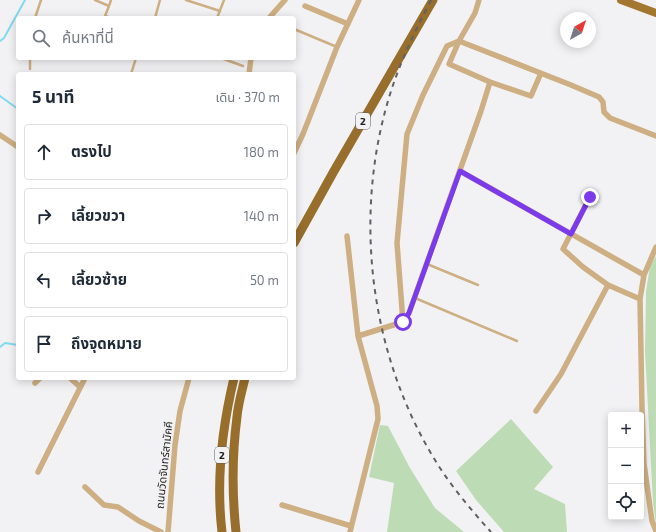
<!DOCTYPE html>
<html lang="th">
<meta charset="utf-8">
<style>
body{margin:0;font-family:"Exo 2","Noto Sans Thai",sans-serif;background:#f6f6f7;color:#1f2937}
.controls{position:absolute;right:12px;bottom:12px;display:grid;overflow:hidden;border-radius:4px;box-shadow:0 2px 10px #0003}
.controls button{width:36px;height:36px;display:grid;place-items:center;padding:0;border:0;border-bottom:1px solid #e0e1e3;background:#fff;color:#1f2937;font:20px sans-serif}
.compass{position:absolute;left:560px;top:12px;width:36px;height:36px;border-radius:50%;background:#fff;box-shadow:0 2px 10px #0003;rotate:39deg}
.stop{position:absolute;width:12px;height:12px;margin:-9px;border:3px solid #7c3aed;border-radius:50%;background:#fff}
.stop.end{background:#7c3aed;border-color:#fff;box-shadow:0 1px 4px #0008}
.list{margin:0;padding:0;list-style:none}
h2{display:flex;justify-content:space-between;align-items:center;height:52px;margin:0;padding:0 16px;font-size:17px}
h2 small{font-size:13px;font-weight:400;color:#747a83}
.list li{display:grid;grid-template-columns:26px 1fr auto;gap:12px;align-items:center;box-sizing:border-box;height:56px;margin:0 8px 8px;padding:0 8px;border:1px solid #e0e1e3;border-radius:4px}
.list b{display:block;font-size:15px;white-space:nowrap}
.list em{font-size:13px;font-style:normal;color:#747a83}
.icon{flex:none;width:22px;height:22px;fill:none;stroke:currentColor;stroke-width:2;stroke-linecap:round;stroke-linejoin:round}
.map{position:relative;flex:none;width:656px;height:532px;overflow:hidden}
.search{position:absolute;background:#fff;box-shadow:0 2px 10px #0003;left:16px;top:16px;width:280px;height:44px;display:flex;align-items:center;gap:10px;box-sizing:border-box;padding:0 14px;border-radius:4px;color:#747a83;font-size:15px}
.panel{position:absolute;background:#fff;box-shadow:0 2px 10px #0003;left:16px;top:72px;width:280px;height:308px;border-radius:4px}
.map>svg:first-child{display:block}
.green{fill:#bddcb5}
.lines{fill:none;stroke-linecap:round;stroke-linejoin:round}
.stream{stroke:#80dbee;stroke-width:2}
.service{stroke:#cdaf83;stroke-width:2.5}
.minor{stroke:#cdaf83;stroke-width:5.5}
.primary{stroke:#a37730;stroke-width:8}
.trunk{stroke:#976e2c;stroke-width:9}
.rail{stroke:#606161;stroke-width:2;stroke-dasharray:5 5;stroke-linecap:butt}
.route{stroke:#7c3aed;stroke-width:5}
.labels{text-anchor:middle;stroke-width:3;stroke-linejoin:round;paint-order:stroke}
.shield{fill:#f2f2f4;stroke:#5c5c5d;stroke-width:1}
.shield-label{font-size:10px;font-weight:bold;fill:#1b1c1c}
.street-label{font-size:11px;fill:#1b1c1c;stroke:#f2f2f4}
</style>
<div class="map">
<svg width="656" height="532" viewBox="0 0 656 532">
<rect width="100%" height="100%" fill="#f2f2f4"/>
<path class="green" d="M656,256v269l-3,-23 -8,-150 1,-61 4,-25z
M511,419l42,48 -19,22 31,15 2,28h-63l-28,-32 -20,-29z
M380,425l8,1 22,42 25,40 29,24h-77l7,-49 -25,-6z"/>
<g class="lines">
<path class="stream" d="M0,41l4,-3 21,-38
M0,96l18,13
M0,347l5,-4 13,2"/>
<path class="service" d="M95,0l14,6 2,-6
M186,0l34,11
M109,6l-4,10 6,2
M35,18l6,-18
M155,18l5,-18
M217,18l7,-18
M294,29l43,18
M30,58v11
M221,58l22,8
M131,74l5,-16
M427,264l51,21
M415,298l102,43"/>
<path class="minor" d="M305,6l43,18
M269,18l16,-18
M249,74l2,-16
M490,82l41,14 10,-23
M0,135l18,12
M294,153l9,-19 34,-87 22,-47
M460,171l184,104
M590,197l-27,52 20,18 25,18 32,14
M347,236l11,100 19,70 1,13 -28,113
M656,247l-12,28 -4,24 2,109 2,56 8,57 4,10
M403,322l-6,-79 10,-109 16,-39 24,-49 12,-5 16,-28 4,-13
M358,336l45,-14 6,-9 72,-202 9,-29 -41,-18 10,-23 112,44 28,12 4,5 1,10 6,6 46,18
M70,378l10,9
M35,383l5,-5
M536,411l25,-37 47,-89
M38,472l47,-94
M85,487l19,18 14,2 21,14 22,11
M282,505l69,21
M168,532l7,-87 5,-34 9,-33"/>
<path class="primary" d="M621,0l35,13"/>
<path class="trunk" d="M294,243l40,-72 99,-171
M222,532c-6,-51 0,-104 12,-154
M236,532c-4,-38 -4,-77 1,-115 1,-13 5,-26 8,-39"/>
<path class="rail" d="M431,0c-15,29 -29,58 -39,88 -41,125 -23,270 48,380 15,23 33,44 51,64"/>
</g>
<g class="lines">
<path class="route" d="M403,322l6,-9 51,-142 111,63 19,-37"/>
</g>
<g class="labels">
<g class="shield">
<rect x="356" y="113" width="14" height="16" rx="3"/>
<rect x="215" y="447" width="14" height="16" rx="3"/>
</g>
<g class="shield-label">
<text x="363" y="125">2</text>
<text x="222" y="459">2</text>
</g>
<g class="street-label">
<text transform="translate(164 465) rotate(-84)" y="4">ถนนวัดจันทร์สามัคคี</text>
</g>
</g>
</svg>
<div class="controls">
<button>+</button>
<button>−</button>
<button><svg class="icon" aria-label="locate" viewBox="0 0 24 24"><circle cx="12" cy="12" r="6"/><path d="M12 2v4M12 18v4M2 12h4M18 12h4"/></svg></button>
</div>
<svg class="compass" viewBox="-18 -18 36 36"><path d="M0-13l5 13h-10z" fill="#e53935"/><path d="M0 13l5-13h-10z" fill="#747a83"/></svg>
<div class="stop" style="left:403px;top:322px"></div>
<div class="stop end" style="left:590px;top:197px"></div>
<div class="search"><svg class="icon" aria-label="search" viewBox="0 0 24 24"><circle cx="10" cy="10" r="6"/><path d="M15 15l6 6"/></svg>ค้นหาที่นี่</div>
<section class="panel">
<h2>5 นาที<small>เดิน · 370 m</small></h2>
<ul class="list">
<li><svg class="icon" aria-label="ahead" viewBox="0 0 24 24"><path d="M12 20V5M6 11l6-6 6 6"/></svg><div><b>ตรงไป</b></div><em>180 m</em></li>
<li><svg class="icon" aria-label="right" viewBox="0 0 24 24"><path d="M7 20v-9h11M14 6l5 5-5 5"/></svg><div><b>เลี้ยวขวา</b></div><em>140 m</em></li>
<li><svg class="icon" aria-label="left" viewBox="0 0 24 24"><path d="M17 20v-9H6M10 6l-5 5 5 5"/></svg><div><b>เลี้ยวซ้าย</b></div><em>50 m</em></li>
<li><svg class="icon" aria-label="arrive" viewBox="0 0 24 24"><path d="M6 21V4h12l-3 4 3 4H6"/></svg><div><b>ถึงจุดหมาย</b></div></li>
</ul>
</section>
</div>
